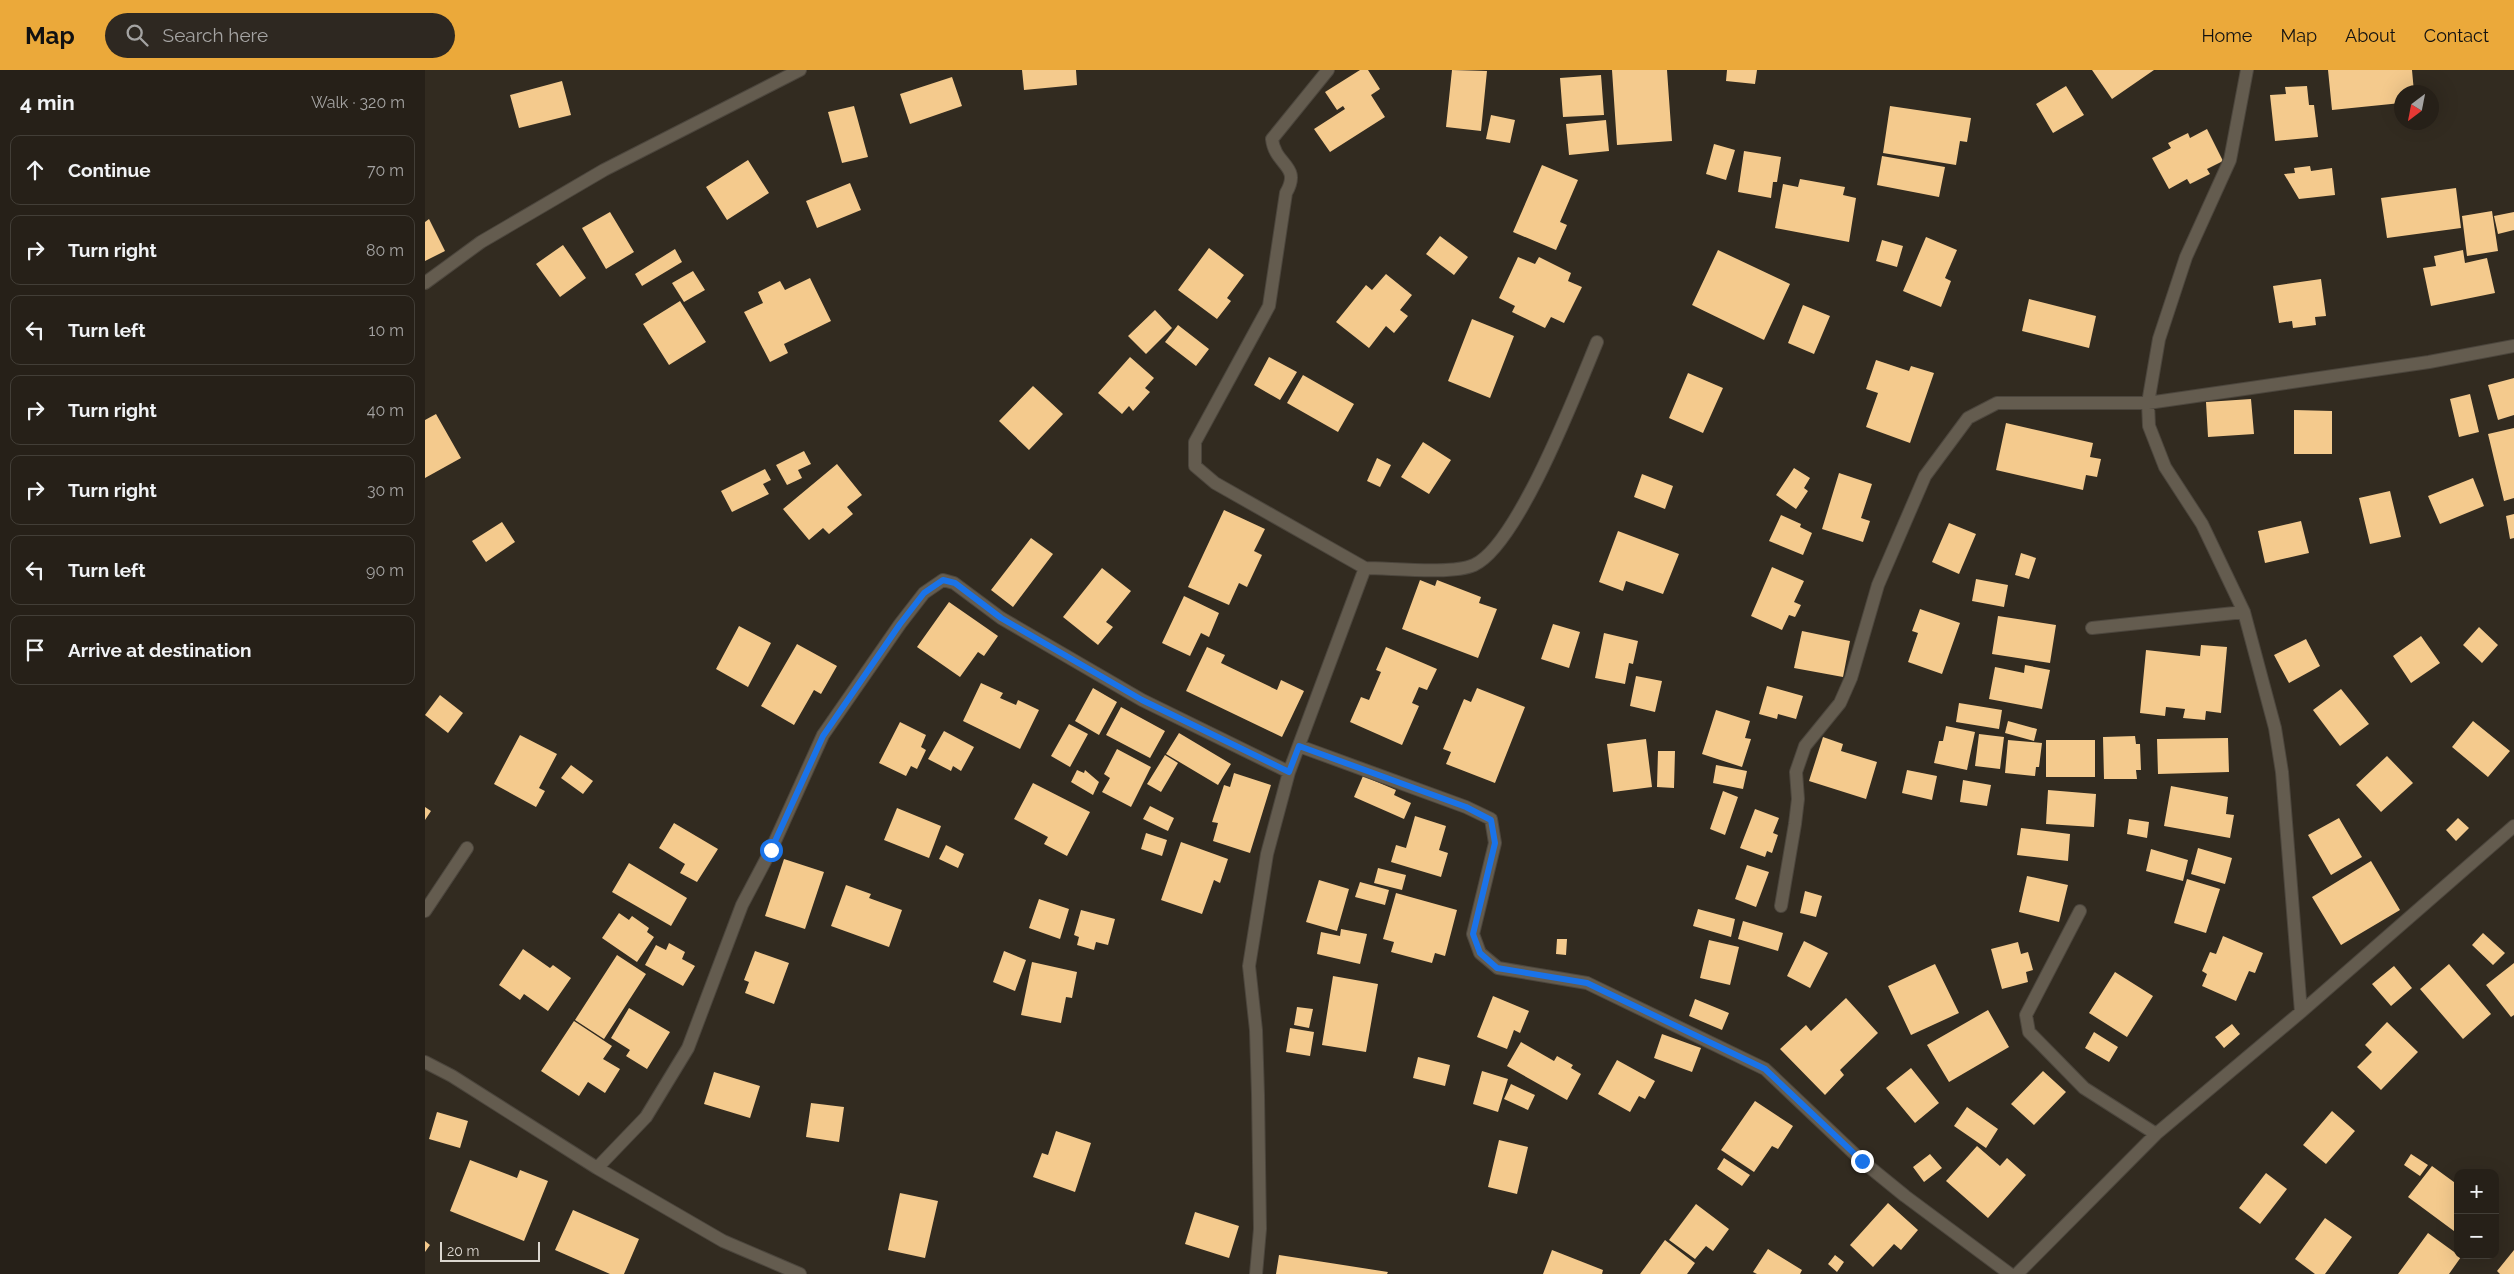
<!DOCTYPE html>
<meta charset="utf-8">
<style>
body{margin:0;font-family:Raleway,sans-serif;background:#2e2821;color:#f1f3f6}
.controls{position:absolute;right:15px;bottom:15px;display:grid;overflow:hidden;border-radius:10px;box-shadow:0 5px 20px #0002}
.controls button{width:45px;height:45px;display:grid;place-items:center;padding:0;border:0;border-bottom:1px solid #423e37;background:#262018;color:#f1f3f6;font:25px sans-serif}
.compass{position:absolute;left:1969px;top:15px;width:45px;height:45px;border-radius:50%;background:#262018;box-shadow:0 5px 20px #0002;rotate:212deg}
.scale{position:absolute;left:15px;bottom:12px;width:100px;box-sizing:border-box;padding-left:5px;border:2px solid #dcd7d0;border-top:0;font-size:14px;line-height:18px;white-space:nowrap;color:#dcd7d0;-webkit-text-stroke:4px #322b20;paint-order:stroke}
.stop{position:absolute;width:15px;height:15px;margin:-11px;border:4px solid #1a73e8;border-radius:50%;background:#fff}
.stop.end{background:#1a73e8;border-color:#fff;box-shadow:0 1px 5px #0008}
.list{margin:0;padding:0;list-style:none}
h2{display:flex;justify-content:space-between;align-items:center;height:65px;margin:0;padding:0 20px;font-size:21px}
h2 small{font-size:16px;font-weight:400;color:#a4a3a2}
.list li{display:grid;grid-template-columns:32px 1fr auto;gap:15px;align-items:center;box-sizing:border-box;height:70px;margin:0 10px 10px;padding:0 10px;border:1px solid #423e37;border-radius:10px}
.list b{display:block;font-size:19px;white-space:nowrap}
.list em{font-size:16px;font-style:normal;color:#a4a3a2}
.icon{flex:none;width:28px;height:28px;fill:none;stroke:currentColor;stroke-width:2;stroke-linecap:round;stroke-linejoin:round}
.map{position:relative;flex:none;width:2089px;height:1204px;overflow:hidden}
header{display:flex;align-items:center;gap:30px;box-sizing:border-box;height:70px;padding:0 25px;background:#eba93a;color:#111}
header strong{font-size:24px}
nav{display:flex;gap:28px;margin-inline-start:auto;font-size:18px}
.search{width:350px;height:45px;background:#2e2821;display:flex;align-items:center;gap:12px;box-sizing:border-box;padding:0 18px;border-radius:28px;color:#a4a3a2;font-size:19px}
main{display:flex}
aside{flex:1;background:#262018}
.map>svg:first-child{display:block}
.building{fill:#f4ca8d}
.lines{fill:none;stroke-linecap:round;stroke-linejoin:round}
.minor-casing{stroke:#4c463d;stroke-width:14}
.minor{stroke:#645c4f;stroke-width:12}
.route{stroke:#1a73e8;stroke-width:6}
</style>
<header>
<strong>Map</strong>
<div class="search"><svg class="icon" aria-label="search" viewBox="0 0 24 24"><circle cx="10" cy="10" r="6"/><path d="M15 15l6 6"/></svg>Search here</div>
<nav><a>Home</a><a>Map</a><a>About</a><a>Contact</a></nav>
</header>
<main>
<aside>
<h2>4 min<small>Walk · 320 m</small></h2>
<ul class="list">
<li><svg class="icon" aria-label="ahead" viewBox="0 0 24 24"><path d="M12 20V5M6 11l6-6 6 6"/></svg><div><b>Continue</b></div><em>70 m</em></li>
<li><svg class="icon" aria-label="right" viewBox="0 0 24 24"><path d="M7 20v-9h11M14 6l5 5-5 5"/></svg><div><b>Turn right</b></div><em>80 m</em></li>
<li><svg class="icon" aria-label="left" viewBox="0 0 24 24"><path d="M17 20v-9H6M10 6l-5 5 5 5"/></svg><div><b>Turn left</b></div><em>10 m</em></li>
<li><svg class="icon" aria-label="right" viewBox="0 0 24 24"><path d="M7 20v-9h11M14 6l5 5-5 5"/></svg><div><b>Turn right</b></div><em>40 m</em></li>
<li><svg class="icon" aria-label="right" viewBox="0 0 24 24"><path d="M7 20v-9h11M14 6l5 5-5 5"/></svg><div><b>Turn right</b></div><em>30 m</em></li>
<li><svg class="icon" aria-label="left" viewBox="0 0 24 24"><path d="M17 20v-9H6M10 6l-5 5 5 5"/></svg><div><b>Turn left</b></div><em>90 m</em></li>
<li><svg class="icon" aria-label="arrive" viewBox="0 0 24 24"><path d="M6 21V4h12l-3 4 3 4H6"/></svg><div><b>Arrive at destination</b></div></li>
</ul>
</aside>
<div class="map">
<svg width="2089" height="1204" viewBox="0 0 2089 1204">
<rect width="100%" height="100%" fill="#322b20"/>
<path class="building" d="M597,0h54l1,15 -53,5z
M935,0h8l12,19 -9,6 14,22 -55,35 -16,-23 31,-20 -2,-3 -6,4 -12,-18z
M1027,0l35,1 -6,60 -35,-4z
M1187,0h55l5,71 -55,4z
M1302,0h30l-2,14 -29,-3z
M1667,0h62l-42,29z
M1903,0h84l2,22h-13v11l-69,7z
M1176,5l3,40 -41,2 -3,-39z
M527,7l10,29 -52,18 -10,-30z
M137,11l9,34 -52,13 -9,-33z
M1641,16l18,29 -31,18 -17,-29z
M1882,16l2,19h5l4,32 -43,4 -5,-46 16,-1 -1,-7z
M429,36l14,51 -26,6 -14,-51z
M1465,36l81,12 -4,24 -7,-1 -4,24 -73,-12z
M1066,45l24,5 -5,23 -24,-4z
M1181,50l3,31 -40,4 -3,-31z
M1782,59l16,32 -16,8 3,5 -20,10 -3,-5 -18,10 -17,-31 19,-10 -3,-5 20,-10 2,5z
M1289,74l21,6 -9,30 -20,-6z
M1319,81l37,6 -4,25h-4l-2,16 -33,-6z
M1457,86l63,11 -6,30 -62,-12z
M323,90l21,33 -42,27 -21,-33z
M1117,95l36,15 -18,42 7,3 -11,25 -43,-18z
M1885,96l1,5 21,-3 3,27 -36,4 -15,-25 11,-1 -1,-5z
M1375,109l45,8 -2,8 13,3 -7,44 -74,-14 8,-44 15,3z
M425,113l11,27 -44,18 -11,-27z
M2031,118l5,40 -74,10 -6,-40z
M2067,141l6,40 -31,5 -5,-40z
M185,142l24,40 -28,17 -24,-41z
M2089,142v18l-16,4 -4,-18z
M4,149l16,32 -20,10v-39z
M1015,166l28,21 -14,18 -28,-21z
M1501,167l31,13 -12,28 6,3 -10,26 -38,-16z
M1457,170l21,6 -6,21 -21,-6z
M138,175l23,33 -26,19 -24,-33z
M784,178l35,27 -17,23 4,3 -14,18 -39,-29z
M250,179l7,13 -40,24 -7,-12z
M1293,180l72,34 -26,56 -72,-35z
M2038,180l2,13 22,-5 8,35 -64,13 -8,-38 13,-2 -2,-10z
M1093,187l17,7 4,-7 32,16 -3,8 14,6 -18,36 -13,-6 -6,11 -33,-16 3,-6 -16,-8z
M268,201l12,19 -21,12 -12,-19z
M961,204l26,21 -12,15 8,6 -14,17 -8,-7 -17,22 -33,-26 30,-37 6,5z
M385,208l21,43 -47,23 4,9 -18,9 -26,-50 19,-9 -5,-11 22,-11 5,9z
M1896,209l5,37 -11,1 1,8 -23,3 -1,-7 -13,2 -6,-37z
M1604,229l67,17 -7,32 -67,-17z
M255,231l26,41 -37,23 -26,-41z
M1378,235l27,11 -16,38 -26,-11z
M730,240l17,18 -26,26 -18,-18z
M1047,249l42,17 -24,62 -42,-17z
M753,255l31,24 -13,17 -31,-24z
M705,287l24,21 -9,10 5,4 -17,19 -4,-5 -7,8 -24,-21z
M844,287l28,15 -17,28 -26,-15z
M1451,290l33,11 2,-5 23,7 -24,70 -44,-16 12,-34 -12,-4z
M1263,303l35,15 -20,45 -34,-15z
M878,305l51,29 -16,28 -51,-29z
M2089,308v37l-16,5 -10,-35z
M608,316l30,28 -34,36 -30,-29z
M2045,324l9,38 -20,5 -9,-38z
M1826,329l3,35 -46,3 -2,-35z
M1869,340l38,1v43h-38z
M11,344l25,44 -36,20v-58z
M1581,353l87,20 -3,14 11,2 -4,18 -11,-2 -3,15 -87,-20z
M2089,358v70l-10,3 -16,-67z
M998,372l28,18 -22,34 -28,-17z
M379,381l7,13 -13,6 4,8 -15,7 -11,-20z
M952,388l14,7 -11,22 -13,-6z
M412,394l25,31 -15,12 6,7 -24,20 -6,-6 -14,12 -26,-31z
M1369,398l16,10 -6,10 4,3 -12,18 -20,-14z
M340,399l6,11 -8,4 6,10 -37,18 -11,-21z
M1414,403l33,11 -11,34 9,3 -7,21 -41,-13z
M1217,404l31,12 -8,23 -31,-12z
M2048,408l11,28 -44,18 -12,-28z
M1965,421l11,46 -31,7 -11,-46z
M799,440l41,19 -11,22 8,4 -15,32 -8,-4 -10,22 -41,-18z
M2089,444v24l-4,1 -4,-23z
M1356,445l20,9 -1,3 12,6 -9,22 -34,-14z
M1876,451l8,32 -44,10 -7,-32z
M77,452l13,20 -29,20 -14,-21z
M1524,453l27,11 -17,40 -27,-12z
M1193,461l61,23 -16,40 -37,-13 -3,10 -24,-9z
M606,468l22,16 -40,53 -22,-17z
M1596,483l15,5 -7,21 -14,-4z
M1347,497l32,14 -10,21 7,3 -6,12 -6,-2 -7,15 -31,-14z
M677,498l29,23 -25,31 7,5 -15,18 -35,-28z
M1551,509l32,6 -4,22 -32,-6z
M995,510l15,6 2,-6 44,17 -2,6 18,6 -19,49 -76,-29z
M759,526l35,17 -10,24 -8,-4 -11,23 -28,-13z
M524,532l49,34 -14,20 -6,-4 -18,25 -43,-30z
M1495,539l40,14 -18,51 -34,-12 10,-29 -6,-2z
M1573,546l58,9 -6,38 -58,-9z
M1128,554l27,8 -11,36 -28,-9z
M314,556l32,17 -23,44 -32,-18z
M2054,557l19,18 -16,18 -19,-18z
M1377,561l48,10 -7,36 -49,-9z
M1179,563l34,8 -5,23 -4,-1 -4,21 -30,-6z
M1996,566l19,27 -29,20 -18,-27z
M1881,569l14,27 -31,17 -15,-28z
M372,574l40,22 -16,28 -7,-4 -20,35 -33,-19z
M1776,575l26,2 -6,66 -15,-2 -1,9 -22,-2 2,-9 -19,-2 -1,9 -25,-3 6,-63 54,6z
M782,577l18,8 -4,8 56,27 4,-10 23,11 -22,46 -96,-46z
M961,577l51,22 -10,21 -8,-3 -7,16 7,3 -17,39 -52,-23 11,-25 8,3 12,-28 -5,-2z
M1600,595l25,5 -8,39 -53,-10 6,-32 29,6z
M1211,606l26,5 -7,31 -25,-6z
M556,613l22,10 -3,5 16,7 2,-5 21,10 -19,39 -57,-28z
M1342,616l36,10 -7,23 -18,-5 -1,5 -18,-5z
M668,618l24,14 -18,33 -24,-14z
M1052,618l48,19 -30,76 -49,-19 5,-12 -8,-3 21,-50 7,3z
M1916,619l28,35 -29,22 -27,-36z
M15,625l23,18 -15,20 -23,-18z
M1534,633l43,7 -3,19 -43,-7z
M696,637l44,24 -15,27 -44,-23z
M1291,640l34,11 -5,17 6,1 -9,28 -40,-13z
M1583,651l29,8 -3,12 -29,-8z
M2048,651l37,30 -22,26 -36,-30z
M475,652l26,13 -5,12 5,3 -9,19 -6,-3 -5,10 -27,-13z
M644,654l19,10 -18,33 -19,-11z
M1521,656l29,6 -8,38 -33,-7 5,-22h4z
M519,661l30,16 -13,24 -8,-5 -2,5 -23,-12z
M754,663l52,31 -13,21 -52,-31z
M1554,664l25,3 -4,32 -25,-3z
M95,665l37,19 -18,34 6,3 -9,16 -42,-23z
M1710,666l1,8h4l1,26h-5l1,9h-33l-1,-42z
M1398,667l20,7 -2,7 36,11 -11,37 -57,-18z
M1803,668l1,34 -71,2 -1,-35z
M1221,669l6,48 -39,5 -6,-48z
M1583,670l34,3 -3,24h-3l-1,9 -30,-3z
M1621,670h49v37h-49z
M692,679l34,18 -20,40 -29,-15 8,-14 -6,-4z
M1233,681h17l-1,37 -17,-1z
M740,685l13,8 -17,29 -14,-8z
M1962,686l26,27 -32,29 -25,-27z
M146,695l22,16 -10,13 -22,-16z
M1291,695l31,6 -4,18 -30,-6z
M652,700l7,3 1,-3 14,12 -6,13 -22,-13z
M1482,700l30,6 -5,24 -30,-7z
M809,703l37,12 -21,68 -37,-12 5,-18 -6,-1 12,-37 6,2z
M938,706l33,14 -2,5 17,8 -7,16 -50,-22z
M1538,710l28,5 -4,21 -27,-4z
M608,713l57,29 -23,44 -23,-12 4,-7 -34,-18z
M1746,716l57,11 -2,17 8,1 -4,23 -66,-12z
M1623,720l48,4 -2,33 -48,-3z
M1298,721l15,6 -13,38 -15,-6z
M725,736l24,12 -6,13 -25,-12z
M0,737l6,4 -6,9z
M472,738l44,18 -12,32 -45,-18z
M1330,739l24,9 -6,15 5,2 -6,18 -5,-2 -2,6 -25,-9z
M990,746l31,10 -7,24 9,3 -7,24 -50,-15 5,-17 10,3z
M1914,748l23,39 -31,18 -23,-40z
M2033,748l11,10 -13,13 -10,-11z
M1704,749l20,3 -2,16 -20,-4z
M249,753l44,26 -21,33 -17,-9 5,-9 -26,-16z
M1596,758l49,6 -2,27 -51,-6z
M721,763l21,7 -5,16 -21,-7z
M756,772l47,17 -8,24 -6,-3 -12,34 -41,-14z
M521,775l18,9 -6,14 -19,-9z
M1773,778l34,10 -7,26 -34,-10z
M1726,779l37,11 -5,21 -37,-10z
M359,789l40,13 -19,57 -40,-13z
M1946,791l29,49 -59,35 -29,-48z
M204,793l58,35 -16,28 -59,-34z
M1322,795l22,7 -13,35 -21,-8z
M953,798l28,7 -4,15 -28,-7z
M1602,806l41,9 -9,37 -40,-10z
M1762,809l33,10 -14,44 -32,-10z
M894,810l30,9 -12,42 -31,-9z
M935,812l29,8 -4,15 -30,-8z
M421,815l25,9 -2,4 33,12 -13,37 -58,-21z
M1380,821l17,5 -6,21 -16,-4z
M971,823l61,17 -12,46 -10,-3 -3,10 -41,-11 3,-10 -11,-3z
M614,829l30,10 -9,30 -31,-11z
M1273,839l37,10 -4,18 -38,-11z
M656,840l34,9 -7,26 -12,-3 -2,8 -17,-5 2,-8 -5,-2z
M194,843l10,7 3,-4 17,12 -2,4 7,5 -17,25 -35,-24z
M1318,851l40,12 -5,18 -40,-12z
M916,859l26,5 -7,30 -43,-10 4,-22 19,4z
M2058,863l22,20 -12,12 -21,-20z
M1798,866l40,17 -8,20 -6,-2 -13,30 -34,-15 5,-12 -5,-3 8,-19 6,2z
M1132,869h10l-1,16 -10,-1z
M1284,870l30,7 -9,38 -30,-7z
M1379,871l24,12 -18,35 -23,-12z
M1593,872l3,12 7,-2 5,18 -7,2 2,10 -26,7 -11,-40z
M244,873l16,9 -3,7 13,7 -12,20 -38,-21 11,-20 10,5z
M98,879l27,19 3,-3 18,13 -23,33 -24,-17 -4,6 -21,-15z
M330,881l34,12 -15,41 -29,-11 4,-11 -5,-2z
M579,881l22,9 -11,31 -22,-9z
M192,885l29,19 -42,65 -29,-19z
M607,892l45,10 -5,26 -6,-1 -5,26 -40,-8z
M2089,893v52l-3,2 -25,-32z
M1510,894l24,49 -48,22 -23,-49z
M2024,894l42,50 -28,25 -43,-50z
M1969,896l18,22 -21,18 -19,-22z
M1690,902l38,24 -26,41 -38,-24z
M908,906l45,8 -12,68 -44,-7z
M1068,926l36,15 -9,22 -6,-3 -7,19 -30,-12z
M1421,928l32,35 -38,37 4,5 -19,20 -45,-46 26,-24 5,6z
M1270,929l34,14 -7,17 -33,-14z
M872,937l16,2 -4,19 -15,-3z
M204,938l41,24 -23,37 -21,-13 4,-6 -19,-12z
M1563,940l21,37 -60,35 -22,-37z
M149,951l38,25 -9,13 17,10 -15,24 -17,-11 -9,14 -38,-25z
M1962,952l31,30 -37,38 -24,-23 15,-15 -7,-7z
M1807,954l8,10 -16,14 -9,-11z
M865,958l24,4 -4,24 -24,-4z
M1669,962l24,15 -9,15 -24,-14z
M1237,964l39,14 -9,24 -38,-14z
M1096,972l33,19 3,-5 16,9 -2,3 10,6 -14,26 -60,-34z
M993,987l32,8 -5,21 -32,-8z
M1192,990l38,21 -10,18 -6,-3 -9,16 -32,-18z
M1486,998l28,35 -24,20 -29,-35z
M1057,1001l26,8 -10,33 -25,-8z
M1618,1001l23,21 -32,33 -23,-21z
M289,1002l46,14 -10,32 -46,-14z
M1086,1014l24,11 -7,15 -24,-11z
M1330,1031l38,25 -15,23 -6,-3 -18,26 -33,-22z
M386,1033l33,4 -5,35 -33,-5z
M1542,1037l31,22 -12,19 -32,-22z
M1907,1041l23,20 -29,33 -23,-19z
M12,1042l31,9 -8,27 -31,-9z
M631,1061l35,12 -16,49 -42,-15 9,-24 6,2z
M1074,1070l29,7 -11,47 -29,-7z
M1552,1076l23,20 7,-8 19,17 -38,43 -42,-37z
M1505,1084l12,14 -18,14 -11,-15z
M1986,1084l17,11 -8,11 -16,-11z
M1299,1088l26,17 -8,11 -25,-17z
M45,1090l47,18 3,-8 28,11 -24,60 -74,-30z
M2007,1096l26,19v49l-50,-37z
M1841,1103l21,16 -27,35 -21,-16z
M475,1123l38,8 -13,57 -37,-8z
M1463,1133l30,27 -17,20 -7,-6 -21,23 -23,-22z
M1271,1134l33,25 -16,22 -7,-5 -11,13 -26,-19z
M148,1140l66,29 -15,35h-14l-55,-24z
M770,1142l44,14 -10,32 -44,-14z
M1900,1148l27,19 -27,37h-10l-20,-15z
M2003,1163l33,24 -12,17h-51z
M1240,1170l30,23 -8,11h-47z
M0,1171l5,4 -5,7z
M1343,1179l34,21 -2,4h-43l-4,-2z
M1127,1180l51,20 -1,4h-59z
M2089,1180v24h-14l-3,-3z
M854,1185l109,17 -1,2h-111z
M1410,1185l9,7 -7,10 -9,-8z"/>
<g class="lines">
<g class="minor-casing">
<path id="minor" d="M903,0l-56,69c3,27 30,26 14,54l-17,113 -74,136v24l20,17 150,85
M1822,0l-17,90 -44,97 -27,82 -11,64 1,23 16,41 37,57 42,88 31,116 7,44 19,240
M0,213l56,-41 123,-72 196,-100
M1667,558l152,-16
M874,676l167,61 25,12 4,24 -22,91 7,19 18,15 89,15 178,86 97,92 43,35 105,78
M1356,836l14,-82 3,-25 -2,-27 9,-26 35,-43 11,-25 27,-93 47,-109 43,-58 29,-15h151l281,-41 85,-16
M0,841l42,-63
M1655,841l-54,104 3,17 55,56 72,46
M0,992l27,14 145,92 126,73 77,33
M172,1098l49,-51 42,-69 54,-143 29,-55 52,-115 77,-111 24,-31 19,-13 11,3 47,35 141,82 147,72
M831,1204l4,-45 -2,-134 -2,-65 -7,-64 18,-112 22,-82 76,-204c27,0 86,7 109,-3 44,-20 103,-175 123,-223
M1592,1204l139,-140 145,-122 213,-186"/>
</g>
<use href="#minor" class="minor"/>
</g>
<g class="lines">
<path class="route" d="M346,780l52,-114 77,-112 24,-31 19,-13 12,3 46,35 141,82 147,72 10,-26 167,61 25,13 4,23 -22,91 7,19 17,15 90,15 178,86 97,92"/>
</g>
</svg>
<div class="controls">
<button>+</button>
<button>−</button>
</div>
<svg class="compass" viewBox="-18 -18 36 36"><path d="M0-13l5 13h-10z" fill="#e53935"/><path d="M0 13l5-13h-10z" fill="#a4a3a2"/></svg>
<div class="scale">20 m</div>
<div class="stop" style="left:346px;top:780px"></div>
<div class="stop end" style="left:1437px;top:1091px"></div>
</div>
</main>
